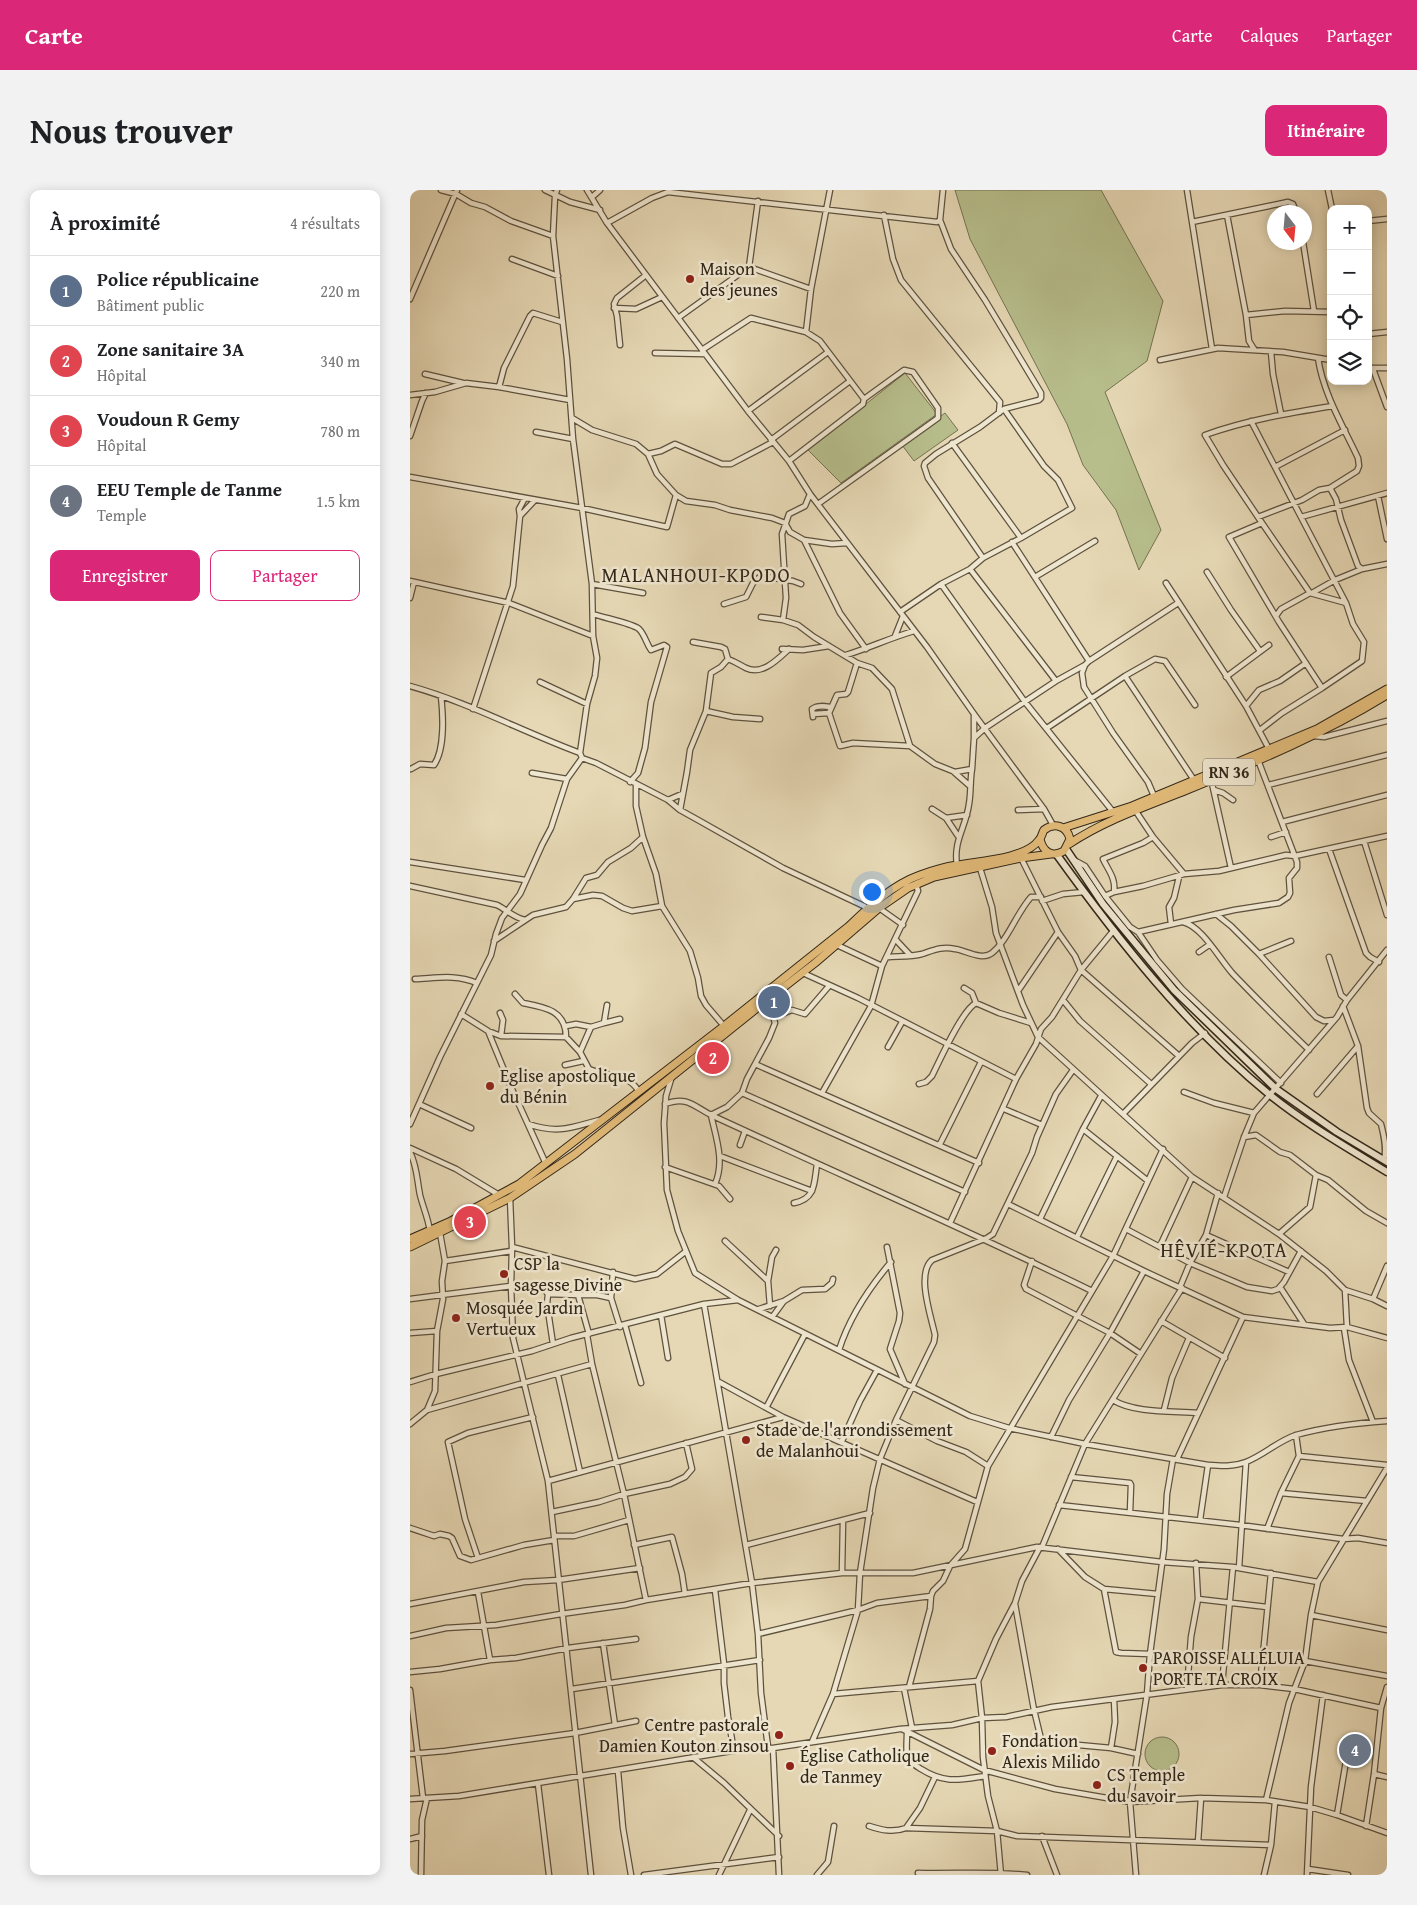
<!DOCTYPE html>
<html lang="fr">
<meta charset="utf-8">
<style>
body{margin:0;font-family:"Gentium Book Plus",serif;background:#f2f2f2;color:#202124}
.controls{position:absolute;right:15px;top:15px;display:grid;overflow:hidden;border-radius:10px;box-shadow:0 2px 12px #0003}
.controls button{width:45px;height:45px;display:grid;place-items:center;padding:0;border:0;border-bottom:1px solid #e0e0e0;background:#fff;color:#202124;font:25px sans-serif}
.compass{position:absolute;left:857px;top:15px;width:45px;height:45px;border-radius:50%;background:#fff;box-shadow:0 2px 12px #0003;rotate:164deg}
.you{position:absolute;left:461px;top:701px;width:18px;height:18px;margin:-12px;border:4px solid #fff;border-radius:50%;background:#1a73e8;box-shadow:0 0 0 8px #1a73e833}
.badge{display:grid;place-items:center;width:32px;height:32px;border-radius:50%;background:#db2777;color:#fff;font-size:16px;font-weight:700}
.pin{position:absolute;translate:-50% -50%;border:2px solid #fff;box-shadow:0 1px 5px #0006}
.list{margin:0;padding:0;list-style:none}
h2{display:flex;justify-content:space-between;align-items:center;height:65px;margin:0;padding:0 20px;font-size:21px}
h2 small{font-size:16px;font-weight:400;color:#757577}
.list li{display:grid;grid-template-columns:32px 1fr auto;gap:15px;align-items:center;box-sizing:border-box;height:70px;padding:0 20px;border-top:1px solid #e0e0e0}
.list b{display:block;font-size:19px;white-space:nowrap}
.list p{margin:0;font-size:16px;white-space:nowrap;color:#757577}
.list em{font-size:16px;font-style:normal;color:#757577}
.actions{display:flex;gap:10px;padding:15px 20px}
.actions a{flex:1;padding:11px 0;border:1px solid #db2777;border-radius:10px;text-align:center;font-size:18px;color:#db2777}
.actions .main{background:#db2777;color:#fff}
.icon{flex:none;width:28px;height:28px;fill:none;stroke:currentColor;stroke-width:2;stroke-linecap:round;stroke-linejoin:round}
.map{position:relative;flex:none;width:977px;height:1685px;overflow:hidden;border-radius:10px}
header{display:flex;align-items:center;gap:30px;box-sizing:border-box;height:70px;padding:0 25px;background:#db2777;color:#fff}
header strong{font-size:24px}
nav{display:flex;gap:28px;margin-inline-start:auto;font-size:18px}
.intro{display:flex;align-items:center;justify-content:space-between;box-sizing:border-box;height:120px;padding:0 30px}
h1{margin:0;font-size:35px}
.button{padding:12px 22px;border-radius:10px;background:#db2777;color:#fff;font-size:18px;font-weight:700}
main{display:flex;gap:30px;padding:0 30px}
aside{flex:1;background:#fff;border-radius:10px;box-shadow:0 2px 12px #0003}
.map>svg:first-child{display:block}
.green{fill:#b7be8c;stroke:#747252}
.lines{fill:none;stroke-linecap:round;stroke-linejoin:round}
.street-casing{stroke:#5e523f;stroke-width:7}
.secondary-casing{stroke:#312618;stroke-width:9}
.primary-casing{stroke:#312618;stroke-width:9}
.street{stroke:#efe6cf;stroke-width:4.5}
.secondary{stroke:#efe6cf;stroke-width:6}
.primary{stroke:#e3bc7a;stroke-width:7}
.poi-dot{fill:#8f2418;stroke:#efe6cf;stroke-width:2}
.labels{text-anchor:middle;stroke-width:5;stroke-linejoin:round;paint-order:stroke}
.shield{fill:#efe6cf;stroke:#6a604f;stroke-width:1}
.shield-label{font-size:16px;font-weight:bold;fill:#312618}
.poi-label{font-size:18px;fill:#312618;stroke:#efe6cf;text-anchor:start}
.quarter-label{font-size:20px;letter-spacing:1px;fill:#312618;stroke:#efe6cf}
</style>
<header>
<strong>Carte</strong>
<nav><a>Carte</a><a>Calques</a><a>Partager</a></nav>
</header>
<div class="intro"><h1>Nous trouver</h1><a class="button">Itinéraire</a></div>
<main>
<aside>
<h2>À proximité<small>4 résultats</small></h2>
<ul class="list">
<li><span class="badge" style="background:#5c6f8a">1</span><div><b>Police républicaine</b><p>Bâtiment public</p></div><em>220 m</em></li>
<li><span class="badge" style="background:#e0444e">2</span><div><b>Zone sanitaire 3A</b><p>Hôpital</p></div><em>340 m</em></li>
<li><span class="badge" style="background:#e0444e">3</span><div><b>Voudoun R Gemy</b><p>Hôpital</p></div><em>780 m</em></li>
<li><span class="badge" style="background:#6b7280">4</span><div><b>EEU Temple de Tanme</b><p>Temple</p></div><em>1.5 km</em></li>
</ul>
<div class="actions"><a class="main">Enregistrer</a><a>Partager</a></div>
</aside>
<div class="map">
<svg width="977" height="1685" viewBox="0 0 977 1685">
<rect width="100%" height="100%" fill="#e6d8b5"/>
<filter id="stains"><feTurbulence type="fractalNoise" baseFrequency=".004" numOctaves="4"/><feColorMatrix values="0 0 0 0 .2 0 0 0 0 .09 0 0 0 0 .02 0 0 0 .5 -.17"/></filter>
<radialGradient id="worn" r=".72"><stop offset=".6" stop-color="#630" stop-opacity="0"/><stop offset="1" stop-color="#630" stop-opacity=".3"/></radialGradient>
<path class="green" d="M545,0h146l62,111 -16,60 -42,31 56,138 -22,40 -23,-60 -33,-45 -16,-41 -97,-185z
M495,183l32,41 -96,69 -33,-33z
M535,223l13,17 -44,31 -12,-16z
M735 1564a17 17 0 1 1 34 0a17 17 0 1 1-34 0Z"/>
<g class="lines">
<g class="street-casing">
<path id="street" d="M31,0l15,4 15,9 14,4 26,14 42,15
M135,0l25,12 30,8
M147,0l-2,6 -2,40 14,123 6,80 19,145 1,52 4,22 -2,18 -8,28 -7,49
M177,0l20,33 141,188 41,50 21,33 117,153 47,67 70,95 9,16
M533,0l-3,30 11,29 34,51 56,93v5l-2,2 -35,9 -24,18 -44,27 -11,9 -1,3 4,12 55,80
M777,0l25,159
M918,0l4,19
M182,7l8,-7
M474,25l9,44 8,21 99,122 -1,11
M817,25l19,100 39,-4 46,1
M958,31l19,-2
M782,32l96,-20 5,2 3,8
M197,33l45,-25 16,-6 269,30 3,-2
M893,52l11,69
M102,69l46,17
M339,77l62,22
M0,109l47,-109
M204,118l22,1 26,-12
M836,125l3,26 5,8
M268,128l71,-51 9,-66
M396,142l5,-43 19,-99
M958,144l19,-2
M210,155l-3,-29 -3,-12 3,-6 29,-23
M292,160l49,-32 55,14 14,9 44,58
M861,162l2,22 8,40
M245,163l50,1
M750,170l58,-12 65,4 48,8
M958,178h19
M963,179l14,38
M15,184l38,9
M89,197l5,-19 26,-52 3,-3 29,9
M0,205l25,-3 31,-9 33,4 71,13
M338,221l80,-59
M162,228l20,12 44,14 12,10 9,20 19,21
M841,231l50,96 86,-24
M126,242l37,7
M0,246l12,-35 4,-8
M361,250l79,-59
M542,253l69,95
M238,264l13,-3 14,-7 47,20h9l42,-22
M379,271l74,-57 1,-5 40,-29 9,2 25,36v10l-120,86
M865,277l70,-37
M0,287l172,31 85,19 9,-32 10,6 29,4 15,5 42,8 13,5 5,9 14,8 28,4 15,-1
M920,298l6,11 5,21 17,46 4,3 25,-5
M968,306l9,43
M110,326l-1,-7 6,-11
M848,327l44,-17 17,-10 11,-2 27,-17 2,-5 -1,-8c-15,-32 -35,-65 -40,-100
M891,327l45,86
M852,333l48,70 -29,16 -5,7
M394,350l36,73 26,36
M602,352l77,119
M560,379l86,112
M797,382l24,38 29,41
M625,387l60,-36
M0,391l99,22 84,33
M756,393l80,123 23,43
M182,394l51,9
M531,394l84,118 89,111
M900,403l36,10 7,21 11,18 -2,19 -40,27
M902,403l23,-13 27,-11
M0,408l4,-16
M314,414l22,-7 7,-14 8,-7 32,5 8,3
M490,422l41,-28 29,-15 13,-11 38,-20 51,-30 -14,-28 -14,-14 -40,-57
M183,424c11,4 39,9 46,15 6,6 7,14 12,21l13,-5 3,2 -16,55 -6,46 -7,25 -8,9
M351,427l22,3 15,5 16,12 43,26 15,5 20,21 18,57 25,18 20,8 17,-3 2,-31 11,-10 71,-47 29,-16 4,-4 89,-58
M373,430l3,-22 -4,-64 7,-20 16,-8 5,-12
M485,446l8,-20
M372,459l21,1 26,-4
M436,465c23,-7 44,-17 68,-24
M318,469c8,3 12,6 18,9 16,8 32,-9 43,-19
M447,473l-9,29 -2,2 -9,1 -8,18 11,33 13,-3 57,3
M675,475l-3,8 2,14 29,46 35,49 6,14
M715,486l69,104
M816,487l43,-32
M130,492l47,22
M0,496c58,16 113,46 170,67l2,5 14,5 72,37 12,10 18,10 85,48 85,40
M836,516l13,-16 21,-9 26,-18
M63,519l40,-123 7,-70 15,-16
M296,521l27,6 27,2
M403,524l16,-1
M564,524v24
M403,527l-1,-8c5,-4 12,-3 18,-2
M637,538l78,-52 30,-17 10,2 30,44
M850,540l22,-17 40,-25 -43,-66 -50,-85 33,-14 -39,-58 -18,-30c42,-15 84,-22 128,-29
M904,546l10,1 63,-16
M1,579l9,-5 14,1c11,-16 9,-51 7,-69
M544,582l16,14
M122,583l35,6
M801,589l20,89
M226,594v22l7,31 13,37 6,32 28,45 8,27 3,18 5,9 18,21
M858,595l119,-30
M804,600l9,3 10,7
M258,610l14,-6
M522,619l14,9 12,18
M270,620l7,-38 3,-22 16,-39 5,-38 10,-6 7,-8 -3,-10 -4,-2 -28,-5
M608,620l26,-1
M725,620l18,27 31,37
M536,628l21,-3
M872,632l105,-27
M861,647l15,-5
M954,651l23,74
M919,659l37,104 4,4 9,5
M611,668l37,74 17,24 6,14 98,86
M664,670l11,6 20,30 25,31 8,5 19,28 25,29 99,94
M0,672l115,18
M547,675c-4,-24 9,-38 12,-61 2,-11 1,-23 3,-35
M570,678l12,39 4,26 27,72 15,32 154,140 87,57 47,37 19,19 28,9 14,7
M0,696l87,19c10,5 16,12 28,15
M704,702c2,-14 -6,-22 -11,-33l40,-16 10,-6
M695,706l9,-4 29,-6 41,-12 35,-3 67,-16 9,1 92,-20
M163,709l20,-4 9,1 21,12 9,3 30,-5
M632,711l21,-7 21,-2
M469,718l24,17
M806,724l15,12 28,28 57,63 8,4 10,-1
M773,732c19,4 37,38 50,52 25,26 50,51 76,76
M761,734l-2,-17 5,-9 5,-21
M728,742l96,-22 45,-7 9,-6 2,-4 -1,-15 8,-10v-6l-39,-102
M486,750l14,15
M84,751l39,-26 33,-8 7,-8 13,-21 11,-3 11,-13 23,-14 12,-11
M427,755l45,21
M789,762l10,-7
M849,764l32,-13
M477,767c11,-1 24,0 35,-3 12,-4 20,-8 33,-5 10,1 27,12 37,4 16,-13 24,-39 39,-56h10
M919,767l12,38 6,5
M393,783l55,25 158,81
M5,789c23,-1 40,-5 62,4
M554,798l8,5 4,10 23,10 32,10
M608,801l40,-59
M105,804l8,9c21,4 43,7 43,34
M653,810l17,21 71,63
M933,816l15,40 9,62 2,5 12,11c3,12 6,25 3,36
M90,823l3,7 -2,16
M51,824l27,17 13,5 65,1 14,15 9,17c17,8 37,3 49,21
M364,827l18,-7 13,4 24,-28
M194,833l16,-4
M156,836l10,-2 15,3
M78,841l23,56 35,77
M478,857l14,-25
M170,862l11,-25 13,-4 3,-18
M345,874l224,99
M155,875l18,-4
M262,886l-6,20 -2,27 3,67 11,41 17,42 43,27 232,116 39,12 76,16 123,21c13,1 25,2 38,-3 18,-7 32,-21 50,-27 29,-8 61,-12 91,-14
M509,894l7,-2 6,-6c8,-16 30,-66 44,-73
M774,902l30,11 40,10
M332,903l223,99
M412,903l49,-87 11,-40 36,-75 -2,-7
M907,904l41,-48
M9,914l52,24
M255,914c22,-8 27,1 46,11 127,59 255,114 381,176
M594,919l38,16
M713,924l69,-71 13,-10
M0,934l30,-67 51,-102 5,-21 6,-16 18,-24 22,-49 9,-17 16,-49 15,-21
M118,934c30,10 42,4 71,-4
M673,939l18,-33
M834,947l12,-2 24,17 10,3 26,20 12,5 38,31 21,12
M530,954l41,-82
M330,955l5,-14
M0,958l46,21 43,26
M0,962c7,14 7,28 10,43 3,12 8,23 10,36
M310,966l92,35
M255,977l54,19 11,13
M305,994c10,-23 1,-46 -4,-69l16,-8 15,-14 5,-14 22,-41 6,-15 -3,-10 -7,-11
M814,1007l20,-60 10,-24 83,-96 10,-17 40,-50
M100,1008l2,49 -1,39 2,52 35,143 43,394
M384,1013c22,-4 20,-20 23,-39
M598,1014l136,67 99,46 87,11 17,-1 40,11
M630,1029l43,-90 65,52
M540,1033l66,-144 20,-35 5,-15 11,-12 29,-47 33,-40
M716,1039l64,34 57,24 25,4 6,-2 6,-7 17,-31
M869,1044l31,-27 6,-32
M796,1045l83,37
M667,1047l40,-81
M315,1051l43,40 4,-24 4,-7
M750,1056l32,-69
M102,1057l123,32 22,-5 28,-22
M477,1057l13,66 -1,8 -9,28 15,35
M35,1071l66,-10
M622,1071l-8,24 2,4 84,44 31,21
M358,1091l2,25
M770,1097l10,-24 16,-28 12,-42
M870,1097l24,37
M935,1100l2,37
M138,1104l30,1 11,39
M168,1105h19l14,3 9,29
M201,1108l2,-26
M0,1109l101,-13 33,3 4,5 -1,10 6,40
M963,1109l14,-33
M294,1114l48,279 6,51 3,59 7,54
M349,1119l25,-8 18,-11 23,-1 7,-6 1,-4
M251,1125l7,43
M363,1126l11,-15
M751,1131l64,37
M215,1135l16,58
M934,1138l5,32 24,62
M0,1143l27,-2
M177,1145l5,29 32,130 22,106
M429,1160c10,-32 30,-62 52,-88
M148,1185l22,97
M0,1192l26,-8 96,-23 39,-13 133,-34 34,-4
M309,1192l64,35 194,85
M703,1210c20,13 60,11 85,13
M357,1216l38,-72
M17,1220l165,-46
M754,1220l8,-32 17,-40
M486,1230l41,21 29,11 22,14
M0,1234l17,-14 8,-19 2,-60 6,-32 -1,-18 3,-20 -5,-28
M641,1247l18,-37 41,-67 34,-62
M432,1251l18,-40 17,-31
M889,1266l88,9
M767,1269l66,-142
M661,1287l59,6 1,2 -1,27
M138,1291l235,-64
M871,1303l86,8
M649,1315l181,20 103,14 15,-1 29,5
M142,1322l47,-10 25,-8 46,-10 15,-7 7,-8 -6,-26
M790,1330l8,-55
M0,1338l24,8 6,-2 9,2 3,2 8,18 11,4 53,-15 30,-5
M857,1339l14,-36 18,-37 -3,-21
M144,1346h20l55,-16
M224,1355l38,-8 10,37 3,20
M336,1355l124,-32
M632,1357l43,-103 97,-156
M648,1359l27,28 19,12 54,5
M68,1368l-13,-39 -17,-77 20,-9 65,-16
M829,1378l7,-106
M432,1383l1,-53
M694,1399l12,63 5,1 29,1
M305,1400l9,74v19l4,34 6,34
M68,1402l12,68
M788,1409l69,8
M0,1414l114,-22 34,-2 82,-12
M605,1414l19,106 7,29 5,3 65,6 27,6
M901,1425l76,15
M348,1444l100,-24 19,-7 54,-7
M0,1446l36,-8 50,-3 65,-11 64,-9 21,-5 106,-17 90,-10h71l124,-26 125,15 71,5 85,15
M193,1453l12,82
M895,1471l82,15
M0,1482l30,-3 50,-9 26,-2 52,-10 68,-9
M812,1495l11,-118
M850,1495l11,-112
M499,1497l21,-78 1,-13 2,-5 10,-10 7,-15 15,-17 23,-83 125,-210 50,-107
M494,1498l8,40
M162,1499l188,-29
M777,1499l4,-52 7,-38 -2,-36
M0,1500l13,108
M423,1504l145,-13
M492,1539l82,41 71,19 75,13 71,-4 65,2 44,7 27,8 50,18
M497,1542c0,7 -1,16 0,23 2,7 9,11 14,14 24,15 38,11 64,7
M402,1552l21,-48 25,-84 2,-37 13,-85 7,-29 16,-39 38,-78 1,-7c-4,-19 -19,-61 -3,-75l55,-22 6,-4 39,-81 5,-16 19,-43 17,-24
M363,1558l6,127
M701,1558l4,-26 -1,-23
M0,1564l35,-3 130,-18 61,-12
M284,1568l30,25 55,53
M208,1581l5,57 8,47
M964,1584l13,3
M128,1594l11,91
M0,1609l49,-3 297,-49 17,1 127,-19 52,-4 30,-7 24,-1 46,-10 170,-22h38l34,4 87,19
M856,1610l23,-97 16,-42 6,-46 7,-33 69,-114
M927,1625l10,-60
M459,1636c12,4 24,7 37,2l91,3 20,5 254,9
M956,1636l8,-52 7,-66 6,-21
M496,1638l14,-20 15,-31
M632,1646l15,39
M0,1649l12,-3
M788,1652l3,-44
M898,1679l40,6
M508,1683c36,1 73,-2 109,2
M11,1685l1,-55 5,-22
M234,1685l135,-18
M309,1685l31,-65
M407,1685l11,-13 6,-36
M591,1685l-4,-44 -9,-35 -5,-39 -1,-39 -4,-37 18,-42 19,-36 7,-22 18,-34
M726,1685l-6,-73 17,-108 3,-40 14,-105 3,-55 6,-35
M854,1685l7,-30 4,-43
M897,1685l4,-88 12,-92"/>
</g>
<g class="secondary-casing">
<path id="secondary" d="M656,659l37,55 71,86 102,99 61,43 50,30
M647,665c62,86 130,172 213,240 36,29 78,53 117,77"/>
</g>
<g class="primary-casing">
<path id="primary" d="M653,638l69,-22 185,-77 70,-40
M659,654c36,-24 78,-38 118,-54 69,-28 137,-56 200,-95
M0,1049l39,-17 70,-38 205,-158 125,-100c20,-19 43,-41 71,-51 11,-4 24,-8 37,-10 21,-4 69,-6 82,-25 3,-3 3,-7 5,-10 11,-8 23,-4 26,9l-6,12c-12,7 -21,1 -24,-12
M0,1057l100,-49 65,-44 191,-153 49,-38 64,-55 29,-20 26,-11 87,-19 30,-4"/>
</g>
<use href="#street" class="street"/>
<use href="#secondary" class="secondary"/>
<use href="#primary" class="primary"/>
</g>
<g class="poi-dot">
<circle cx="280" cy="89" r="5"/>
<circle cx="80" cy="896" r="5"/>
<circle cx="94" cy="1084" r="5"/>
<circle cx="46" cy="1128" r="5"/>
<circle cx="336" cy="1250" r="5"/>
<circle cx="733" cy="1478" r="5"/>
<circle cx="369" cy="1545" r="5"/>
<circle cx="582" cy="1561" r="5"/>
<circle cx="380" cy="1576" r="5"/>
<circle cx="687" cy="1595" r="5"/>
</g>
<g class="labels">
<rect class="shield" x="793" y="568.5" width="52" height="27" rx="4"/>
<g class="shield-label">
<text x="819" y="588">RN 36</text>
</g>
<g class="poi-label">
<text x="290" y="85">Maison<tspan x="290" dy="21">des jeunes</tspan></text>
<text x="90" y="892">Eglise apostolique<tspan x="90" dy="21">du Bénin</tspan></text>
<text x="104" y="1080">CSP la<tspan x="104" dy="21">sagesse Divine</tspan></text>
<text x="56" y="1124">Mosquée Jardin<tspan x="56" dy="21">Vertueux</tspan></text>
<text x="346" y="1246">Stade de l'arrondissement<tspan x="346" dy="21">de Malanhoui</tspan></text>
<text x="743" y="1474">PAROISSE ALLÉLUIA<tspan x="743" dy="21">PORTE TA CROIX</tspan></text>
<text x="359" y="1541" text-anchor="end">Centre pastorale<tspan x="359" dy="21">Damien Kouton zinsou</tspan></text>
<text x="592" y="1557">Fondation<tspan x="592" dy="21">Alexis Milido</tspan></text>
<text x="390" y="1572">Église Catholique<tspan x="390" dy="21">de Tanmey</tspan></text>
<text x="697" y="1591">CS Temple<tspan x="697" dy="21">du savoir</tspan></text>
</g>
<g class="quarter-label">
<text x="286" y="392">MALANHOUI-KPODO</text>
<text x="814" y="1067">HÊVIÉ-KPOTA</text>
</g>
</g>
<rect width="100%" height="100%" filter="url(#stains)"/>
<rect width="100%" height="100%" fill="url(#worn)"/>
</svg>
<div class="controls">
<button>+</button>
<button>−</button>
<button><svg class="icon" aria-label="locate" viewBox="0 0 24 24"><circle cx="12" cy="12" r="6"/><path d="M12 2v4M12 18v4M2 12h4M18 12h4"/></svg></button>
<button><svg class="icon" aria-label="layers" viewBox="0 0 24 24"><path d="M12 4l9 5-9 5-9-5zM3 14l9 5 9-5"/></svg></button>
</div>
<svg class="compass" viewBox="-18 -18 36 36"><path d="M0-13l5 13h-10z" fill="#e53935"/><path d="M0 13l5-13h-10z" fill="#757577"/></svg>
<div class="you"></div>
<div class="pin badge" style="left:364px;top:812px;background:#5c6f8a">1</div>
<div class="pin badge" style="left:303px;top:868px;background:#e0444e">2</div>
<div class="pin badge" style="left:60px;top:1032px;background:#e0444e">3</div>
<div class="pin badge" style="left:945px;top:1560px;background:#6b7280">4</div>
</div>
</main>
